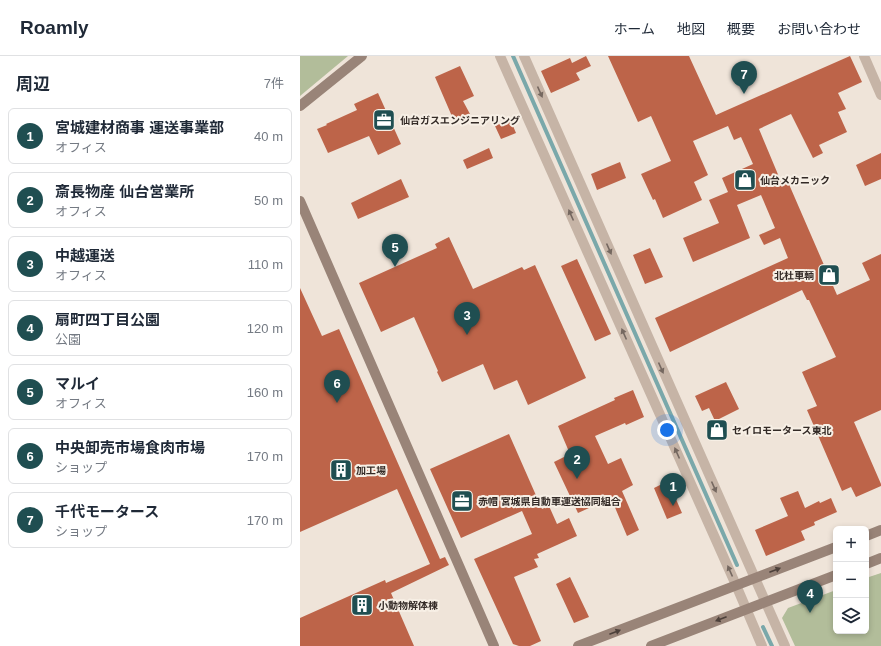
<!DOCTYPE html>
<html lang="ja">
<meta charset="utf-8">
<style>
body{margin:0;font-family:Arial,"Noto Sans JP",sans-serif;background:#f2f2f3;color:#1f2937}
.controls{position:absolute;right:12px;bottom:12px;display:grid;overflow:hidden;border-radius:6px;box-shadow:0 2px 6px #0003}
.controls button{width:36px;height:36px;display:grid;place-items:center;padding:0;border:0;border-bottom:1px solid #e0e1e3;background:#fff;color:#1f2937;font:20px sans-serif}
.you{position:absolute;left:367px;top:374px;width:14px;height:14px;margin:-10px;border:3px solid #fff;border-radius:50%;background:#1a73e8;box-shadow:0 0 0 6px #1a73e833}
.badge{display:grid;place-items:center;width:26px;height:26px;border-radius:50%;background:#1f4e51;color:#fff;font-size:13px;font-weight:700}
.pin{position:absolute;translate:-50% -33px;filter:drop-shadow(0 1px 2px #0008)}
.pin::after{content:'';position:absolute;top:21px;width:14px;height:12px;background:inherit;clip-path:polygon(0 0,100% 0,50% 100%)}
.list{margin:0;padding:0;list-style:none}
h2{display:flex;justify-content:space-between;align-items:center;height:52px;margin:0;padding:0 16px;font-size:17px}
h2 small{font-size:13px;font-weight:400;color:#747a83}
.list li{display:grid;grid-template-columns:26px 1fr auto;gap:12px;align-items:center;box-sizing:border-box;height:56px;margin:0 8px 8px;padding:0 8px;border:1px solid #e0e1e3;border-radius:6px}
.list b{display:block;font-size:15px;white-space:nowrap}
.list p{margin:0;font-size:13px;white-space:nowrap;color:#747a83}
.list em{font-size:13px;font-style:normal;color:#747a83}
.icon{flex:none;width:22px;height:22px;fill:none;stroke:currentColor;stroke-width:2;stroke-linecap:round;stroke-linejoin:round}
.map{position:relative;flex:none;width:581px;height:590px;overflow:hidden}
header{display:flex;align-items:center;gap:24px;box-sizing:border-box;height:56px;padding:0 20px;background:#fff;border-bottom:1px solid #e0e1e3}
header strong{font-size:19px}
nav{display:flex;gap:22px;margin-inline-start:auto;font-size:14px}
main{display:flex}
aside{flex:1;background:#fff}
.map>svg:first-child{display:block}
.green{fill:#b2bd9a}
.lines{fill:none;stroke-linecap:round;stroke-linejoin:round}
.stream{stroke:#7aa8aa;stroke-width:4}
.building{fill:#bd6449}
.street{stroke:#c6b4a6;stroke-width:10}
.secondary{stroke:#998478;stroke-width:10}
.oneway{fill:#756860}
.oneway2{fill:#4c403a}
.labels{text-anchor:middle;stroke-width:4;stroke-linejoin:round;paint-order:stroke}
.poi-label{font-size:10px;font-weight:bold;fill:#332a26;stroke:#f7efe5;text-anchor:start}
</style>
<header>
<strong>Roamly</strong>
<nav><a>ホーム</a><a>地図</a><a>概要</a><a>お問い合わせ</a></nav>
</header>
<main>
<aside>
<h2>周辺<small>7件</small></h2>
<ul class="list">
<li><span class="badge">1</span><div><b>宮城建材商事 運送事業部</b><p>オフィス</p></div><em>40 m</em></li>
<li><span class="badge">2</span><div><b>斎長物産 仙台営業所</b><p>オフィス</p></div><em>50 m</em></li>
<li><span class="badge">3</span><div><b>中越運送</b><p>オフィス</p></div><em>110 m</em></li>
<li><span class="badge">4</span><div><b>扇町四丁目公園</b><p>公園</p></div><em>120 m</em></li>
<li><span class="badge">5</span><div><b>マルイ</b><p>オフィス</p></div><em>160 m</em></li>
<li><span class="badge">6</span><div><b>中央卸売市場食肉市場</b><p>ショップ</p></div><em>170 m</em></li>
<li><span class="badge">7</span><div><b>千代モータース</b><p>ショップ</p></div><em>170 m</em></li>
</ul>
</aside>
<div class="map">
<svg width="581" height="590" viewBox="0 0 581 590">
<rect width="100%" height="100%" fill="#efe4d9"/>
<path class="green" d="M0,0h48l-48,40z
M581,517v73h-86l-13,-28 6,-10 48,-18v41h30v-53z"/>
<g class="lines">
<path class="stream" d="M213,0l224,509
M463,571l9,19"/>
</g>
<path class="building" d="M286,0l5,10 -15,7 4,7 -29,13 -10,-22 29,-13 2,5z
M308,0h81l27,59 134,-59 12,26 -24,11 8,16 -8,3 9,20 -28,13 4,8 -10,5 -22,-44 -32,15 23,55 6,-2 49,113 33,-15 -8,-17 19,-9v156l-27,12 27,62v2l-25,11 -5,-10 -9,4 -35,-81 10,-4 -15,-34 34,-15 -27,-57h-2l-5,-10 -132,62 -15,-34 133,-60 -8,-20 -16,7 -5,-10 16,-7 -14,-33 -24,10 13,33 -57,24 -10,-24 36,-15 -10,-23 19,-8 -6,-14 31,-14 -12,-27 -7,3 -6,-14 -35,15 15,34 -14,7 8,18 -39,18 -8,-19 -2,1 -12,-26 30,-13 -20,-45 -13,6z
M160,10l14,30 -11,5 7,13 -16,7 -19,-44z
M78,37l23,51 -23,11 -9,-19 -41,17 -11,-24 10,-4 -1,-1 31,-14 -3,-6z
M210,63l6,14 -15,6 -6,-13z
M189,92l4,10 -26,11 -4,-9z
M581,97v26l-16,7 -9,-21z
M320,106l6,16 -29,12 -6,-16z
M101,123l8,18 -51,22 -7,-16z
M149,181l24,52 49,-22 2,3 11,-5 51,113 -58,27 -11,-25 -23,10 -11,-26 -41,18 -5,-10 1,-1 -24,-54 -33,15 -22,-49 78,-35 -2,-4z
M350,192l13,29 -18,7 -12,-29z
M277,203l34,75 -16,7 -34,-75z
M0,232l22,48 17,-7 101,230 5,-2 4,8 -58,28 23,53h-114v-28l85,-38 1,3 44,-19 -33,-75 -97,43z
M426,326l13,27 -24,12 -6,-13 -7,3 -7,-15z
M333,334l11,27 -18,8 -1,-2 -30,13 13,28 13,-6 12,27 -11,6 17,39 -12,6 -16,-38 -33,15 -24,-51 16,-8 -12,-28 57,-26 -1,-2z
M209,378l33,75 7,-3 8,18 12,-6 8,18 -40,18 2,4 -5,1 4,8 -24,10 27,64 -11,5h-11l-6,-2 -39,-85 58,-25 -10,-23 -61,27 -31,-69z
M368,425l14,32 -15,6 -13,-31z
M498,435l7,17 14,-7 1,2 11,-5 6,14 -23,10 1,3 -14,6 4,9 -39,16 -11,-26 33,-14 -8,-18z
M270,521l19,40 -15,6 -18,-39z"/>
<g class="lines">
<path class="street" d="M200,0l236,529 26,61
M224,0l261,590
M564,0l17,39"/>
<path class="secondary" d="M0,50l62,-50
M0,145l194,445
M566,480l15,-6
M566,508l15,-6
M278,590l258,-99
M351,590l185,-71"/>
</g>
<defs><path id="oneway-solid" d="M-6-.8H1V-3.2L6.5 0L1 3.2V.8H-6Z"/></defs>
<g class="oneway">
<use href="#oneway-solid" transform="translate(240 36) rotate(66)"/>
<use href="#oneway-solid" transform="translate(271 159) rotate(-114)"/>
<use href="#oneway-solid" transform="translate(309 193) rotate(66)"/>
<use href="#oneway-solid" transform="translate(324 278) rotate(-114)"/>
<use href="#oneway-solid" transform="translate(361 312) rotate(66)"/>
<use href="#oneway-solid" transform="translate(377 397) rotate(-114)"/>
<use href="#oneway-solid" transform="translate(414 431) rotate(66)"/>
<use href="#oneway-solid" transform="translate(430 515) rotate(-114)"/>
</g>
<g class="oneway2">
<use href="#oneway-solid" transform="translate(475 514) rotate(-21)"/>
<use href="#oneway-solid" transform="translate(421 563) rotate(159)"/>
<use href="#oneway-solid" transform="translate(315 576) rotate(-21)"/>
</g>
<defs>
<g id="office-square" transform="scale(1.15)"><rect x="-9" y="-9" width="18" height="18" rx="4" fill="#1f4e51" stroke="#f7efe5"/><path d="M-6-3h4V-5.5h4V-3h4V5H-6ZM-1-4.5V-3h2v-1.5ZM-6 0V1H6V0Z" fill="#fff"/></g>
<g id="shop-square" transform="scale(1.15)"><rect x="-9" y="-9" width="18" height="18" rx="4" fill="#1f4e51" stroke="#f7efe5"/><path d="M-5-2.5h2.3a2.7 3.5 0 0 1 5.4 0H5L5.5 6h-11ZM-1.5-2.5h3a1.5 2.3 0 0 0-3 0Z" fill="#fff"/></g>
<g id="building-square" transform="scale(1.15)"><rect x="-9" y="-9" width="18" height="18" rx="4" fill="#1f4e51" stroke="#f7efe5"/><path d="M-4-6H4V6H1V3H-1V6H-4ZM-2.5-4.3h1.7v1.8h-1.7ZM.8-4.3h1.7v1.8H.8ZM-2.5-1h1.7V.8h-1.7ZM.8-1h1.7V.8H.8Z" fill="#fff"/></g>
</defs>
<g fill-rule="evenodd">
<use href="#office-square" x="84" y="64"/>
<use href="#shop-square" x="445" y="124"/>
<use href="#shop-square" x="529" y="219"/>
<use href="#shop-square" x="417" y="374"/>
<use href="#building-square" x="41" y="414"/>
<use href="#office-square" x="162" y="445"/>
<use href="#building-square" x="62" y="549"/>
</g>
<g class="labels">
<g class="poi-label">
<text x="100" y="68">仙台ガスエンジニアリング</text>
<text x="460" y="128">仙台メカニック</text>
<text x="514" y="223" text-anchor="end">北杜車輌</text>
<text x="432" y="378">セイロモータース東北</text>
<text x="56" y="418">加工場</text>
<text x="178" y="449">赤帽 宮城県自動車運送協同組合</text>
<text x="78" y="553">小動物解体棟</text>
</g>
</g>
</svg>
<div class="controls">
<button>+</button>
<button>−</button>
<button><svg class="icon" aria-label="layers" viewBox="0 0 24 24"><path d="M12 4l9 5-9 5-9-5zM3 14l9 5 9-5"/></svg></button>
</div>
<div class="you"></div>
<div class="pin badge" style="left:373px;top:450px">1</div>
<div class="pin badge" style="left:277px;top:423px">2</div>
<div class="pin badge" style="left:167px;top:279px">3</div>
<div class="pin badge" style="left:510px;top:557px">4</div>
<div class="pin badge" style="left:95px;top:211px">5</div>
<div class="pin badge" style="left:37px;top:347px">6</div>
<div class="pin badge" style="left:444px;top:38px">7</div>
</div>
</main>
